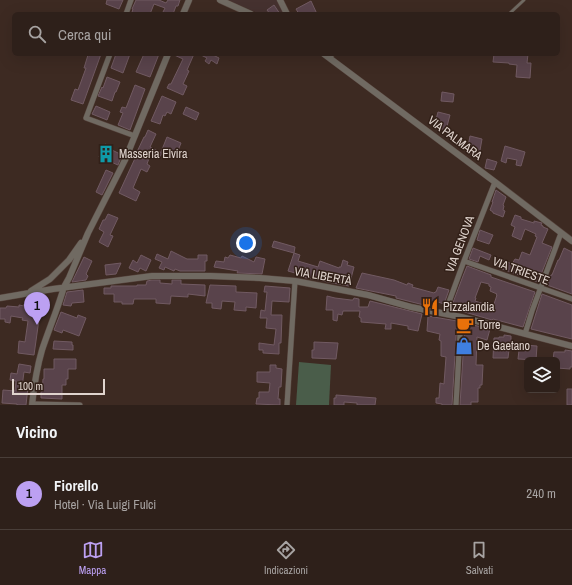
<!DOCTYPE html>
<html lang="it">
<meta charset="utf-8">
<style>
body{margin:0;font-family:"Archivo Narrow",sans-serif;background:#3a2d27;color:#f1f3f6}
.controls{position:absolute;right:12px;bottom:12px;display:grid;overflow:hidden;border-radius:6px;box-shadow:0 4px 16px #0002}
.controls button{width:36px;height:36px;display:grid;place-items:center;padding:0;border:0;border-bottom:1px solid #493e39;background:#2e201a;color:#f1f3f6;font:20px sans-serif}
.scale{position:absolute;left:12px;bottom:10px;width:93px;box-sizing:border-box;padding-left:4px;border:2px solid #e0d4ce;border-top:0;font-size:11px;line-height:14px;white-space:nowrap;color:#e0d4ce;-webkit-text-stroke:3px #322018;paint-order:stroke}
.you{position:absolute;left:246px;top:243px;width:14px;height:14px;margin:-10px;border:3px solid #fff;border-radius:50%;background:#1a73e8;box-shadow:0 0 0 6px #1a73e833}
.badge{display:grid;place-items:center;width:26px;height:26px;border-radius:50%;background:#bca0f2;color:#111;font-size:13px;font-weight:700}
.pin{position:absolute;translate:-50% -33px;filter:drop-shadow(0 1px 2px #0008)}
.pin::after{content:'';position:absolute;top:21px;width:14px;height:12px;background:inherit;clip-path:polygon(0 0,100% 0,50% 100%)}
.list{margin:0;padding:0;list-style:none}
h2{display:flex;justify-content:space-between;align-items:center;height:52px;margin:0;padding:0 16px;font-size:17px}
h2 small{font-size:13px;font-weight:400;color:#a7a3a2}
.list li{display:grid;grid-template-columns:26px 1fr auto;gap:12px;align-items:center;box-sizing:border-box;height:72px;padding:0 16px;border-top:1px solid #493e39}
.list b{display:block;font-size:15px;white-space:nowrap}
.list p{margin:0;font-size:13px;white-space:nowrap;color:#a7a3a2}
.list em{font-size:13px;font-style:normal;color:#a7a3a2}
.icon{flex:none;width:22px;height:22px;fill:none;stroke:currentColor;stroke-width:2;stroke-linecap:round;stroke-linejoin:round}
.map{position:relative;flex:none;width:572px;height:405px;overflow:hidden}
.search{position:absolute;background:#2e201a;box-shadow:0 4px 16px #0002;left:12px;right:12px;top:12px;height:44px;display:flex;align-items:center;gap:10px;box-sizing:border-box;padding:0 14px;border-radius:6px;color:#a7a3a2;font-size:15px}
.sheet{height:124px;background:#2e201a}
nav{display:flex;justify-content:space-around;align-items:center;box-sizing:border-box;height:56px;border-top:1px solid #493e39;background:#2e201a;font-size:11px;color:#a7a3a2}
nav a{display:grid;justify-items:center;gap:2px}
nav .on{color:#bca0f2}
.map>svg:first-child{display:block}
.industrial{fill:#45312f}
.green{fill:#4a5d4a}
.building{fill:#59434b;stroke:#715a62;fill-rule:evenodd}
.lines{fill:none;stroke-linecap:round;stroke-linejoin:round}
.service-casing{stroke:#57453e;stroke-width:3.5}
.minor-casing{stroke:#57453e;stroke-width:6}
.tertiary-casing{stroke:#57453e;stroke-width:7}
.service{stroke:#706a62;stroke-width:2.5}
.minor{stroke:#706a62;stroke-width:5}
.tertiary{stroke:#706a62;stroke-width:6}
.labels{text-anchor:middle;stroke-width:3;stroke-linejoin:round;paint-order:stroke}
.street-label{font-size:12px;fill:#e0d4ce;stroke:#322018}
.poi-label{font-size:12px;fill:#e0d4ce;stroke:#322018;text-anchor:start}
</style>
<div class="map">
<svg width="572" height="405" viewBox="0 0 572 405">
<rect width="100%" height="100%" fill="#3d2a22"/>
<path class="industrial" d="M228,0h49l7,14h-24z"/>
<path class="green" d="M299,362l32,3 -2,40h-33z"/>
<path class="building" d="M107,0h16l-4,9 -13,-5z
M136,0h23l7,3 2,-3h12l-2,6h-2l-3,8h-11l3,-6 -11,-4 -4,10h-13l-5,-2 1,-3h-1z
M311,1l6,13h-18l-3,-5z
M274,5l6,9h-10l-3,-4z
M90,54h11l-18,50 -12,-4 4,-11 3,1 8,-22h-2l4,-13 2,1z
M116,54h14l-7,19 -12,-5z
M144,54h15l-9,23 -14,-5z
M172,54h22l-7,16 2,1 -6,13 4,2 -4,9 -16,-7 2,-4h2l12,-25z
M199,54h12l8,4 -2,6 -6,-4 -2,4 -4,-3 2,-3z
M494,54h34l-1,9h4l-1,15 -14,-1 1,-12 -8,-1v-1l-16,-1z
M107,77l13,5 -4,10h-1l-3,9 -14,-5 4,-9 1,1z
M135,85l10,4 -15,41 -12,-5 5,-12 -3,-1 2,-5 4,1z
M442,92l12,2 -1,8 -12,-1z
M162,96l14,6 -5,12 -4,-2 -2,4 -2,-1 -3,9 -9,-3z
M96,106l14,6 -3,8 -15,-6z
M186,107l13,6 -3,7 -13,-6z
M438,112l12,3 -4,15 -12,-3z
M148,130l8,4 -6,13 12,6 -2,4 -9,-4 -4,11 3,2 -3,6 -6,-3 -8,19 7,4 -4,9 -17,-8 18,-39h-1l8,-17h1z
M470,136l12,3 -3,17 -12,-3z
M167,137l14,6 -6,15 -14,-6z
M105,144l4,2 -1,2 14,7 -4,10 -19,-8z
M505,146l20,6 -4,14 -5,-1 1,-5 -10,-2 -1,5 -5,-2z
M487,159l10,3 -3,8 -9,-2z
M106,170l7,3 -11,22 -6,-3z
M496,190l10,7 -3,8 1,1 -1,4 2,1 -2,6 -10,-4v-1l-3,-2 3,-8h-1z
M108,214l10,4 -8,17 3,1 -5,11 -9,-5 5,-10 -5,-3 4,-9h2z
M515,215l6,2v2l13,4v-2l8,2 -1,2 2,1v1l5,2 -6,14 10,4 -14,35 -41,-15 3,-8 12,5 3,-5 4,1 3,-8 8,3 7,-18 -2,-1 1,-2 -11,-5 -4,11 -9,-4 3,-9 -4,-2z
M480,230l13,5 -4,9 -12,-4z
M274,241l21,6 -1,6 -22,-6z
M473,248l18,7 -2,5 -9,-4 -2,6 -9,-3z
M564,248l8,4v42l-25,-9 4,-10h1l6,-15h1z
M171,251l16,8h11v-4h9v6h-2v10h-25l-5,-2 -1,2 -9,-4 -1,3 -5,-2 3,-6 -7,-3 2,-5 11,5z
M294,253l6,2 -2,6 20,6 2,-6 19,7v-1h2l2,-7 5,2 -1,3 7,2 -5,19 -47,-9v-2l-14,-4z
M141,255l10,5 -5,11 -6,-3 -2,4 -9,-4 4,-8 4,3z
M230,255l11,3 1,-2 12,6 2,-5 9,2 -3,15 -25,-1 1,-2 -24,-4 2,-6 8,1 1,-5 3,1z
M84,257l8,4 -6,13 2,2 -2,4 -14,2z
M121,263l-5,11 -10,1 -1,-10z
M467,266l24,9v2l44,15 -12,35 -30,-8 -1,1 -41,-12 12,-32zM481,282l8,2v2l2,1 -1,4 7,3 -1,1h1l-4,12 -18,-6 1,-3h-1z
M362,273l32,7 13,5 1,-2 5,2 -1,2 22,6 1,-1h1l2,-5 11,3 -5,14 -9,-3 -1,6 -5,-1v-6l-4,-1 -1,6 -28,-7v-2l-40,-8z
M152,280h8v3l12,1v-4h9v4l24,1v11l-17,-2v3l-17,-1 -1,8 -14,-1v-4h-22l-1,5h-11v-2h-8v-8h-10v-6h7v-2h26v-1h9l1,-4z
M210,285l26,1v6l21,1 -1,15 -10,-1v4l-12,-1 1,-8 -13,-1 -1,8 -9,-1v-5h-6z
M265,286l25,2 -1,14 -17,-1 -1,14h11l-1,28h-2v11l-16,-1v-3h-4v-7l15,2 2,-16 -10,-1 1,-10h-7l1,-8 4,1 2,-19h-3z
M83,290l1,12 -12,1 -1,3 -8,-1 4,-13z
M542,294l30,11v34l-41,-10z
M327,296l8,2 16,2h2l1,-2 5,1v8h9l2,-6 52,13 -4,17 -10,-2v-3l-17,-3v6h-6l1,-5 -25,-2v-4l-2,-1 1,-6h-17l-1,4 -4,-1 -1,7 -4,-1v-10h-7z
M30,303l11,2 -7,50 -16,-2 1,-12 6,1 3,-21 -6,-1 1,-2 -12,-2 -1,7 -5,-1v-3h-5v-11h6l1,-2 12,1v-2l5,1v-2l6,1z
M61,312l16,6 1,-3 8,3 -7,18 -16,-6 -1,3 -8,-3z
M428,316l29,5 -5,84h-10v-1l-6,-1v-5h3l1,-15 4,1 2,-27 -5,-1v-15l-2,-1 1,-6 -13,-3z
M465,323l25,6 -3,11 -10,-3 -1,28h7l-1,20h-2v3h-2v14h-7v3h-11z
M504,335l7,1v7l13,1v1l13,1 -1,14 -18,-1 1,-9h-10l-1,8h-15l1,-20h5v-1h5z
M54,341l18,1v3h1v5l-20,-1z
M314,342l24,1 -2,16 -24,-1v-8h2z
M565,350l7,1v16h-2v2l-13,-1v-8h-4l1,-8h11z
M54,359h22v10h-8v10h-2v6h-4v14l-21,-1v-6h1l1,-13h1v-10h10z
M19,364l12,2 -1,7 -6,-1 -2,15h6l-2,18h-9v-1l-15,-1 1,-13 12,1 1,-10 -6,-1 1,-7 6,1z
M270,365h6v3l6,1 -1,18h-2l-1,12h2v6l-24,-1 1,-6h2v-6h10l1,-9 -13,-1v-10h13z
M567,389h5v16h-5z
M336,395l40,3 -1,7h-18v-2l-13,-1v3h-10v-7h2z"/>
<g class="lines">
<g class="service-casing">
<path id="service" d="M509,14l15,-14
M330,58l4,-4"/>
</g>
<g class="minor-casing">
<path id="minor" d="M126,14l5,-14
M110,54l-24,64 49,18
M464,261l108,38
M445,313l19,-52 31,-79
M525,334l7,-23 29,-78
M33,404l47,1
M287,405l8,-124
M456,405l5,-88"/>
</g>
<g class="tertiary-casing">
<path id="tertiary" d="M220,0l31,14
M280,0l7,14
M183,14l6,-14
M324,54l171,128 77,59
M31,291l19,-12 19,-19 12,-17
M0,298l53,-9 99,-13h59l49,2 35,3 73,14 43,12 50,10 111,29
M32,405c2,-19 5,-38 10,-55 7,-21 16,-42 22,-63l5,-9 19,-45 37,-73 43,-106"/>
</g>
<use href="#service" class="service"/>
<use href="#minor" class="minor"/>
<use href="#tertiary" class="tertiary"/>
</g>
<defs>
<g id="building-bare" transform="scale(1.38)"><path d="M-4-6H4V6H1V3H-1V6H-4ZM-2.5-4.3h1.7v1.8h-1.7ZM.8-4.3h1.7v1.8H.8ZM-2.5-1h1.7V.8h-1.7ZM.8-1h1.7V.8H.8Z" fill="#0f9aa8" stroke="#322018" stroke-width="2.5" paint-order="stroke"/></g>
<g id="restaurant-bare" transform="scale(1.38)"><path d="M-5-6h1v4h1v-4h1v4h1v-4h1v5L-1.5 .5V6h-2V.5L-5-1ZM5-6V6H3V1.5H1.5Q1.5-4 5-6Z" fill="#e8710a" stroke="#322018" stroke-width="2.5" paint-order="stroke"/></g>
<g id="cafe-bare" transform="scale(1.38)"><path d="M-5.5-4.5H6V0H3Q3 3.5 0 3.5H-2.5Q-5.5 3.5-5.5 0ZM3-3.2v2h1.7v-2ZM-6 4.5H4V6H-6Z" fill="#e8710a" stroke="#322018" stroke-width="2.5" paint-order="stroke"/></g>
<g id="shop-bare" transform="scale(1.38)"><path d="M-5-2.5h2.3a2.7 3.5 0 0 1 5.4 0H5L5.5 6h-11ZM-1.5-2.5h3a1.5 2.3 0 0 0-3 0Z" fill="#3f7fe0" stroke="#322018" stroke-width="2.5" paint-order="stroke"/></g>
</defs>
<g fill-rule="evenodd">
<use href="#building-bare" x="106" y="154"/>
<use href="#restaurant-bare" x="430" y="307"/>
<use href="#cafe-bare" x="465" y="325"/>
<use href="#shop-bare" x="464" y="346"/>
</g>
<g class="labels">
<g class="street-label">
<text transform="translate(455 138) rotate(37)" y="4">VIA PALMARA</text>
<text transform="translate(460 244) rotate(-69)" y="4">VIA GENOVA</text>
<text transform="translate(521 271) rotate(20)" y="4">VIA TRIESTE</text>
<text transform="translate(323 276) rotate(10)" y="4">VIA LIBERTÀ</text>
</g>
<g class="poi-label">
<text x="119" y="158">Masseria Elvira</text>
<text x="443" y="311">Pizzalandia</text>
<text x="478" y="329">Torre</text>
<text x="477" y="350">De Gaetano</text>
</g>
</g>
</svg>
<div class="controls">
<button><svg class="icon" aria-label="layers" viewBox="0 0 24 24"><path d="M12 4l9 5-9 5-9-5zM3 14l9 5 9-5"/></svg></button>
</div>
<div class="scale">100 m</div>
<div class="you"></div>
<div class="pin badge" style="left:37px;top:325px">1</div>
<div class="search"><svg class="icon" aria-label="search" viewBox="0 0 24 24"><circle cx="10" cy="10" r="6"/><path d="M15 15l6 6"/></svg>Cerca qui</div>
</div>
<section class="sheet">
<h2>Vicino<small></small></h2>
<ul class="list">
<li><span class="badge">1</span><div><b>Fiorello</b><p>Hotel · Via Luigi Fulci</p></div><em>240 m</em></li>
</ul>
</section>
<nav>
<a class="on"><svg class="icon" aria-label="map" viewBox="0 0 24 24"><path d="M3 6l6-2 6 2 6-2v14l-6 2-6-2-6 2zM9 4v14M15 6v14"/></svg>Mappa</a>
<a><svg class="icon" aria-label="directions" viewBox="0 0 24 24"><path d="M12 3l9 9-9 9-9-9zM9 14v-3h6M13 9l2 2-2 2"/></svg>Indicazioni</a>
<a><svg class="icon" aria-label="saved" viewBox="0 0 24 24"><path d="M7 4h10v16l-5-4-5 4z"/></svg>Salvati</a>
</nav>
